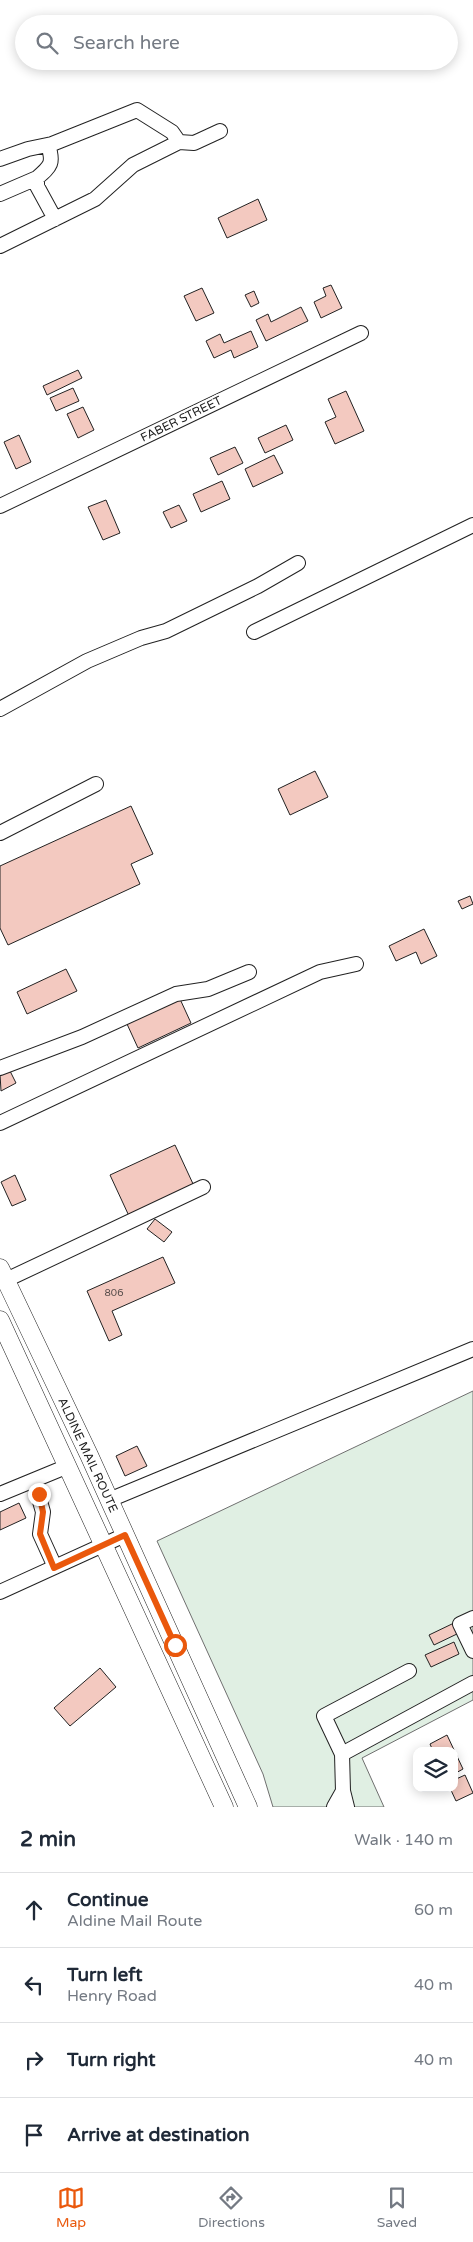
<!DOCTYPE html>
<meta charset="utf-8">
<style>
body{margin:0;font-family:"Varela Round",sans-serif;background:#f6f6f7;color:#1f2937}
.controls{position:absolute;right:15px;bottom:15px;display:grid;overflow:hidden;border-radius:10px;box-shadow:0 2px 12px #0003}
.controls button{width:45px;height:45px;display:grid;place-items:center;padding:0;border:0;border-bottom:1px solid #e0e1e3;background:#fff;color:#1f2937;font:25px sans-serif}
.stop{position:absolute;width:15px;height:15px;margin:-11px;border:4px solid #ea580c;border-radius:50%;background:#fff}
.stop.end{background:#ea580c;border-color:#fff;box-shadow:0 1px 5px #0008}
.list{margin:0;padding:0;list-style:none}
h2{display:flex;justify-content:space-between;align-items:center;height:65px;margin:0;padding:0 20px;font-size:21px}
h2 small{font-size:16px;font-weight:400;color:#747a83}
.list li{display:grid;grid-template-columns:32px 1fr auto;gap:15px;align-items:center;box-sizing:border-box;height:75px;padding:0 20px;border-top:1px solid #e0e1e3}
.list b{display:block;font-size:19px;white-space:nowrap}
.list p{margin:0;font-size:16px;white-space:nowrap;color:#747a83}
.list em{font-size:16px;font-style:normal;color:#747a83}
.icon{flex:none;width:28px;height:28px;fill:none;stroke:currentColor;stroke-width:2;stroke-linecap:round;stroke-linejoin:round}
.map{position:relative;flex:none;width:473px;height:1807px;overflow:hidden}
.search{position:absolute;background:#fff;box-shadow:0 2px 12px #0003;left:15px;right:15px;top:15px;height:55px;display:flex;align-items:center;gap:12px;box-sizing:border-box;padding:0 18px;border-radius:28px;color:#747a83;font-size:19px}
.sheet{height:365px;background:#fff}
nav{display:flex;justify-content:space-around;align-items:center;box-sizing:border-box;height:70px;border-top:1px solid #e0e1e3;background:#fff;font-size:14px;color:#747a83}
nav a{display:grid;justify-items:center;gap:2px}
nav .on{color:#ea580c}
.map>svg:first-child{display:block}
.green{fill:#e0efe3;stroke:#6f6f6f}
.building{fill:#f3c9c0;stroke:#222}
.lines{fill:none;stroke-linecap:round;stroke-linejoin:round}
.minor-casing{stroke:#222;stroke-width:16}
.major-casing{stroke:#222;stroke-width:19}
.minor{stroke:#fff;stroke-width:14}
.major{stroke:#fff;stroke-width:18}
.route{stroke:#ea580c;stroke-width:6}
.labels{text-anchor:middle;stroke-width:4;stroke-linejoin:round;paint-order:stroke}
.number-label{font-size:10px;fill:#564c4a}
.street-label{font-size:12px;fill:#222;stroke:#fff}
</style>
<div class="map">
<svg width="473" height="1807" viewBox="0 0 473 1807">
<rect width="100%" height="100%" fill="#fff"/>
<path class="green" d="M473,1391v309l-111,58 22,49h-111l-10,-33 -106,-233z"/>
<path class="building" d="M258,199l9,21 -40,18 -9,-20z
M331,285l11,23 -21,10 -7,-16 12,-6 -3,-8z
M202,288l12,25 -18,8 -12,-25z
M254,291l5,12 -8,4 -6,-12z
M301,307l7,14 -42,20 -10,-21 12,-6 3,8z
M251,331l7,16 -24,11 -3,-8 -17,8 -8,-17 14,-7 4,9z
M78,370l4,8 -35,17 -4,-9z
M73,388l6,13 -23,10 -6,-13z
M346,391l18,40 -29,13 -10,-22 11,-5 -8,-18z
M83,407l11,23 -16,8 -11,-24z
M286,425l7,15 -28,13 -7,-15z
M19,435l12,27 -15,7 -12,-27z
M235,447l8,16 -25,12 -8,-17z
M274,455l9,18 -30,14 -8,-18z
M222,481l8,18 -29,13 -8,-18z
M106,500l14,33 -17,7 -15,-33z
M179,505l8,16 -16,7 -8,-16z
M315,771l13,26 -38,18 -12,-26z
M131,806l22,48 -22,10 9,20 -132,61 -8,-17v-62z
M470,896l3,8 -11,5 -4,-8z
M424,929l13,27 -16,8 -5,-12 -20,9 -7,-15z
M66,969l11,22 -50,23 -10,-22z
M180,999l11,24 -53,25 -11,-24z
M9,1069l7,14 -15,8 -1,-17z
M175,1145l19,41 -65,30 -19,-41z
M15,1175l11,25 -14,6 -11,-24z
M155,1219l17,13 -8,10 -17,-13z
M163,1257l12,26 -63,28 10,24 -13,6 -22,-50z
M137,1446l10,20 -22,10 -9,-20z
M19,1503l7,15 -26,12v-18z
M454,1623l5,10 -25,12 -5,-10z
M454,1642l5,12 -28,13 -6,-12z
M100,1668l16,19 -46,39 -16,-18z
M447,1735l16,34 -9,5v-23h-21l-3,-7z
M465,1775l8,18 -17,8 -6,-13h4v-8z"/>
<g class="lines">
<g class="minor-casing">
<path id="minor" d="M48,145c6,18 3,21 -11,33v8l18,33
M0,159l28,-10 24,-5 85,-34 35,22 7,10
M0,194l37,-16
M0,246l95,-47 38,-34 46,-23 15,1 26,-12
M0,506l361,-173
M254,632l219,-107
M0,709l87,-48 54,-23 25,-7 92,-45 40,-23
M0,833l96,-49
M0,1068l82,-31 94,-43 32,-5 41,-17
M0,1123l320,-151 36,-8
M6,1280l197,-93
M34,1480l9,32 -3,22 15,33
M0,1494l68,-28
M109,1500l364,-151
M0,1592l125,-57
M473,1618l-13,6 13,27
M342,1754l131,-71
M334,1807l9,-16
M347,1807l-4,-16 -1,-37 -18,-38 85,-45"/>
</g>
<g class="major-casing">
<path id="major" d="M0,1268l89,187 159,352
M0,1320l224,487"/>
</g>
<use href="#minor" class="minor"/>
<use href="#major" class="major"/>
</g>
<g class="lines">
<path class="route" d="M39,1494l4,18 -3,22 14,34 71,-33 50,110"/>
</g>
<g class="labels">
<g class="number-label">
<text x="114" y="1296">806</text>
</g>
<g class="street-label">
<text transform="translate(181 419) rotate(-26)" y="4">FABER STREET</text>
<text transform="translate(88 1455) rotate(65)" y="4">ALDINE MAIL ROUTE</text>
</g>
</g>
</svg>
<div class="controls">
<button><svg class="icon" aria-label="layers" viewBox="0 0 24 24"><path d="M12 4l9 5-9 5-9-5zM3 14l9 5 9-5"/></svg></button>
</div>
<div class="stop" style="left:175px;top:1645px"></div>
<div class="stop end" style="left:39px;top:1494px"></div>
<div class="search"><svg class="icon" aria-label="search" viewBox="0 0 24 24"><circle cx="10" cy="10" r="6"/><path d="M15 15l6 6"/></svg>Search here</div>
</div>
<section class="sheet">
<h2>2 min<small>Walk · 140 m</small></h2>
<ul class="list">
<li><svg class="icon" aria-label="ahead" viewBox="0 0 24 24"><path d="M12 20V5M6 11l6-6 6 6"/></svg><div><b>Continue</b><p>Aldine Mail Route</p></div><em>60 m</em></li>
<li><svg class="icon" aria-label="left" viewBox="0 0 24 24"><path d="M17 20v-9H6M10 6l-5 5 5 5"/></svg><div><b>Turn left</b><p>Henry Road</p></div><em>40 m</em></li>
<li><svg class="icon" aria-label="right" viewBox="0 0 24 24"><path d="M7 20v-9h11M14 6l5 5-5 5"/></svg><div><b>Turn right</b></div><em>40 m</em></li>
<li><svg class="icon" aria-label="arrive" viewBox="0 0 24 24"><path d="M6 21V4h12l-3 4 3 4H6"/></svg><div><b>Arrive at destination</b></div></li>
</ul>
</section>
<nav>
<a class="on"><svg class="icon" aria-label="map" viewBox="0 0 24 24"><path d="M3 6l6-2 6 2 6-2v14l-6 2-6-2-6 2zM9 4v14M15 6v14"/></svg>Map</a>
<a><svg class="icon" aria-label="directions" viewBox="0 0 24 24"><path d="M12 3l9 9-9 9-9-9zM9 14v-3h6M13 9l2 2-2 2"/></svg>Directions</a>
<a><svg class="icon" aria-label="saved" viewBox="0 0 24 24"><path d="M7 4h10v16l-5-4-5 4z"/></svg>Saved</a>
</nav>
